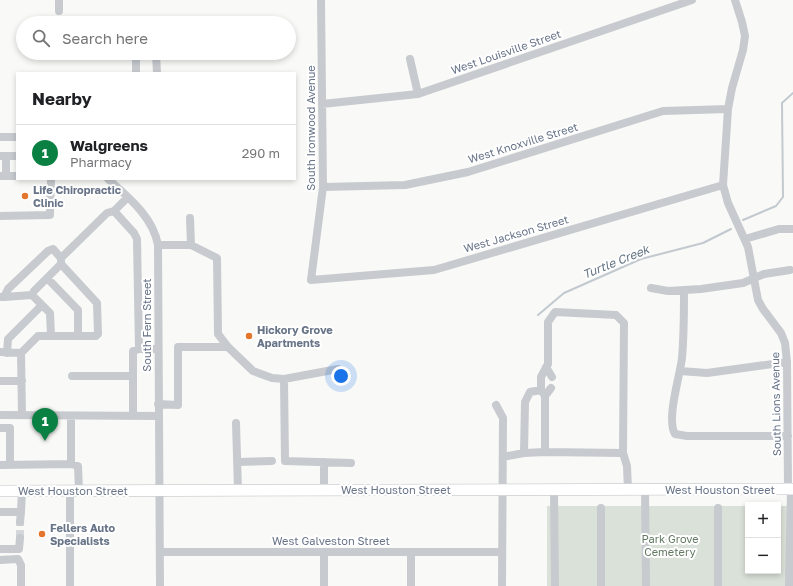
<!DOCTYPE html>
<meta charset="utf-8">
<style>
body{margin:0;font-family:"Golos Text",sans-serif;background:#f2f2f2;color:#202124}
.controls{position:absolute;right:12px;bottom:12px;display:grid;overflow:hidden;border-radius:0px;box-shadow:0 2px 6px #0003}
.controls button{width:36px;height:36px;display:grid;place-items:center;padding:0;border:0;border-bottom:1px solid #e0e0e0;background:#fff;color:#202124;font:20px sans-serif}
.you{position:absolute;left:341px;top:376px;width:14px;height:14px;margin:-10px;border:3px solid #fff;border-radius:50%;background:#1a73e8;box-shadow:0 0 0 6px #1a73e833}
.badge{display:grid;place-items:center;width:26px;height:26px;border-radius:50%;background:#0b8043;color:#fff;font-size:13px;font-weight:700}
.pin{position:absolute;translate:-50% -33px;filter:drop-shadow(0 1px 2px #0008)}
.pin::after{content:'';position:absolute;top:21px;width:14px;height:12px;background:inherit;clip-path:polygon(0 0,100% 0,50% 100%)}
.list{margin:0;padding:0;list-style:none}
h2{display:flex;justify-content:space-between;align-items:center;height:52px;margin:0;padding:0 16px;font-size:17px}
h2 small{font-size:13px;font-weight:400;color:#757577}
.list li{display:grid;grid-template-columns:26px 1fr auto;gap:12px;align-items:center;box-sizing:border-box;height:56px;padding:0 16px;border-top:1px solid #e0e0e0}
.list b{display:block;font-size:15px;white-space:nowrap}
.list p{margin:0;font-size:13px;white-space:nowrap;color:#757577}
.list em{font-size:13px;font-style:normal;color:#757577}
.icon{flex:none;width:22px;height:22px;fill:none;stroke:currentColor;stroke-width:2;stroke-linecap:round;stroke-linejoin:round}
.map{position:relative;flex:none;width:793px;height:586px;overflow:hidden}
.search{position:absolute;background:#fff;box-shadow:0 2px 6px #0003;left:16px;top:16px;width:280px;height:44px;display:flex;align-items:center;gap:10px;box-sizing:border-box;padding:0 14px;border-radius:22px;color:#757577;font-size:15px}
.panel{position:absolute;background:#fff;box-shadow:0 2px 6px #0003;left:16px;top:72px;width:280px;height:108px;border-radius:0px}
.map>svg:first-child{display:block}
.green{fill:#dae1d8}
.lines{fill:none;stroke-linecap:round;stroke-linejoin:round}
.stream{stroke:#c2c9cf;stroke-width:2}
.minor-tunnel{stroke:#d5d8db;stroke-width:8;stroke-dasharray:8 4;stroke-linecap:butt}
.major-casing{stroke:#babdc2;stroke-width:12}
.minor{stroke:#c7cace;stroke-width:8}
.major{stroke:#fff;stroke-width:11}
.poi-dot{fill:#e4752c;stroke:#fff;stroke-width:1.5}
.labels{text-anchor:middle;stroke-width:4;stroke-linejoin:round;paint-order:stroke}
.street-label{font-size:11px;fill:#687488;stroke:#fff}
.poi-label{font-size:11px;font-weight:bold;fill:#687488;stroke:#fff;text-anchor:start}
.park-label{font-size:11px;fill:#647a63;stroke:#fff}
.water-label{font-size:12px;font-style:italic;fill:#647583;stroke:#fff}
</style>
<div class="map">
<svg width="793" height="586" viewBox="0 0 793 586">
<rect width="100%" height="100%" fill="#f9f9f7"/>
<path class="green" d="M547,506h201v65h30v-65h15v80h-246z"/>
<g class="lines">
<path class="stream" d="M743,220l33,-14 7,-9 -1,-94 11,-10
M538,315l26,-22 77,-34 62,-16 28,-14"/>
<path class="minor-tunnel" d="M20,538v-16"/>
<g class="major-casing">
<path id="major" d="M0,491l793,-2"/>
</g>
<path class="minor" d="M321,0l2,187 -12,93 123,-10 289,-85
M735,0l7,22 3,14 -2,14 -11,38 -4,21 -5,76 5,18 20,44 10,53 5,9 18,24 4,10 2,19 1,127
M59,11v-11
M156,53l1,20
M410,59l8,35
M136,73v-20
M322,104l96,-10 274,-94
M0,137h17
M0,156h17
M6,156v20
M0,176h17
M108,179c21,19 45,38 50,66l2,341
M323,187l82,-2 63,-13 195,-61 65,-2
M127,198l-13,13 20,22 3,6 2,110
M0,216l50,-1 1,-36
M190,218l1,27
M745,239l34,-10h14
M158,245h33l26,13 1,76 10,13 25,24 19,7 12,1
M47,278l14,-14
M651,288l17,3 33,-2 42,-6 21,-9 26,-4
M684,291c0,23 0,45 -2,67 -2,18 -16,61 -7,76l12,2h101
M32,295l2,-4 13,-13 31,32v26
M0,297h4l4,-8 40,-38 5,-2 8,9
M4,297l28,-2 18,18 1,23
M0,352l21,1
M7,353l1,-14 34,-34
M546,367l6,10
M338,369l-54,10 1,82 66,2
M680,371l27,2 80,-11
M72,376h61
M0,381h22
M541,390v-13l7,-13v-42l7,-10 61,3 8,8 -1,130 4,13 1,24
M545,396l6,-8
M158,404l20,1v-58h50
M496,405l7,13 -1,168
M0,415l158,1
M22,415l-1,-62 17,-17h58l2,-2 -1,-31 -36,-39v-6l46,-45 7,-2
M133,416v-65l6,-2h19
M236,423l2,67
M0,428h10v37
M545,452l78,1
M503,457l21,-4 1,-51 5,-10 11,-2 4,6v56l-21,1
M237,462l35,-1
M324,462v28
M71,464v-48
M0,465l71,-1 7,2 1,25
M554,490l1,96
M645,490l1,96
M70,491v95
M601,508v78
M0,512h21l1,-21
M20,522l1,-10
M0,549h19l1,-11
M160,552h342
M411,553v33
M0,560l18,-1 3,6v21
M324,586v-34
M718,586v-78
M789,586l2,-97"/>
<use href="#major" class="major"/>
</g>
<g class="poi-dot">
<circle cx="25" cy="196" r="4"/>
<circle cx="249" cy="336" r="4"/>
<circle cx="42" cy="534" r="4"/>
</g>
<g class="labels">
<g class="street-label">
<text transform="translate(506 52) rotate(-19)" y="4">West Louisville Street</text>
<text transform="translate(311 128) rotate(-90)" y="4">South Ironwood Avenue</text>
<text transform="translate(523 143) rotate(-17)" y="4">West Knoxville Street</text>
<text transform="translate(516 234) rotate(-16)" y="4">West Jackson Street</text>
<text transform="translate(147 325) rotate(-90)" y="4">South Fern Street</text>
<text transform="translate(776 404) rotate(-91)" y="4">South Lions Avenue</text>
<text x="396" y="494">West Houston Street</text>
<text x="720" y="494">West Houston Street</text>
<text x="73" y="495">West Houston Street</text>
<text x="331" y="545">West Galveston Street</text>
</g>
<g class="poi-label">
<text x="33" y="194">Life Chiropractic<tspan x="33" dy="13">Clinic</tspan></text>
<text x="257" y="334">Hickory Grove<tspan x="257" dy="13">Apartments</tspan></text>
<text x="50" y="532">Fellers Auto<tspan x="50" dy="13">Specialists</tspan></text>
</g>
<g class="park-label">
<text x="670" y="543">Park Grove<tspan x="670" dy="13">Cemetery</tspan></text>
</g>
<g class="water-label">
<text transform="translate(616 262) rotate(-22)" y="4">Turtle Creek</text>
</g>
</g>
</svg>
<div class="controls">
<button>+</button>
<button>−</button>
</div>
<div class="you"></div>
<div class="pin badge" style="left:45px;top:441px">1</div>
<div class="search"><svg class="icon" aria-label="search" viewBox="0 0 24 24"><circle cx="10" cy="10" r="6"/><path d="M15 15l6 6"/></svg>Search here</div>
<section class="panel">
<h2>Nearby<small></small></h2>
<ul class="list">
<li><span class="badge">1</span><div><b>Walgreens</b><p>Pharmacy</p></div><em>290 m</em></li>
</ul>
</section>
</div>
